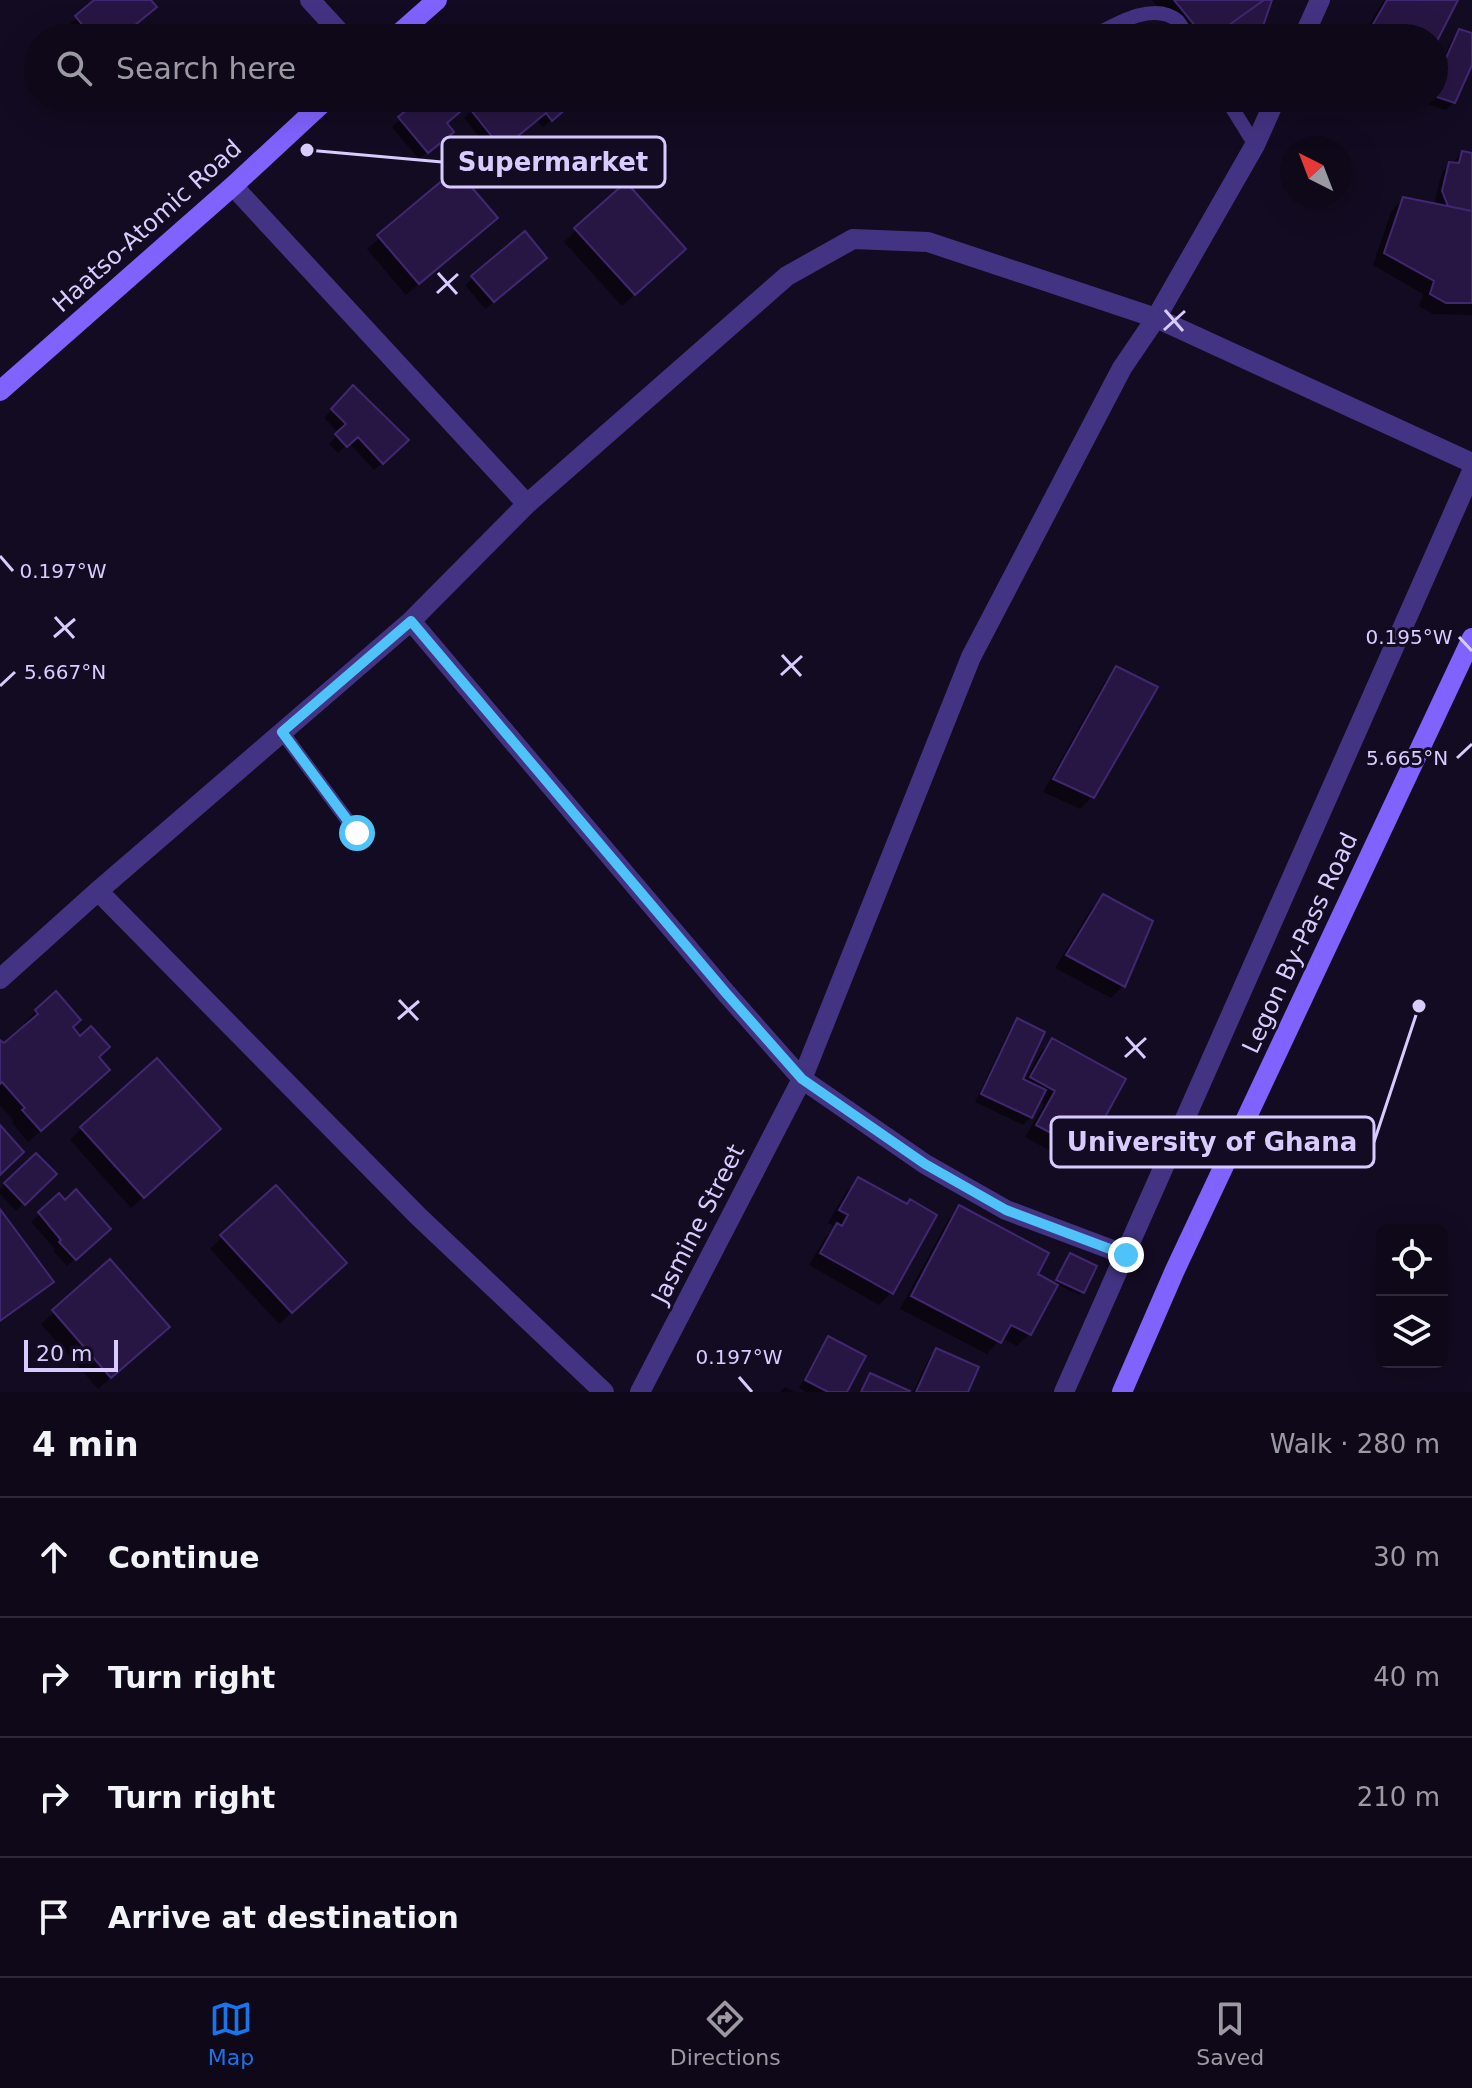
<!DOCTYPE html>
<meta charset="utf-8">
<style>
body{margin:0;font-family:"DejaVu Sans",sans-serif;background:#171122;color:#f1f3f6}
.controls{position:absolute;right:24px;bottom:24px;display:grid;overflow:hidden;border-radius:12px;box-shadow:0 8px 32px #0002}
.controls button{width:72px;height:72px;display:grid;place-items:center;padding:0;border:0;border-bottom:2px solid #2e2938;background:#0e0819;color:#f1f3f6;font:40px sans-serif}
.compass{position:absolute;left:1280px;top:136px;width:72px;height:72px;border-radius:50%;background:#0e0819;box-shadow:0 8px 32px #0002;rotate:318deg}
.scale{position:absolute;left:24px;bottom:20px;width:94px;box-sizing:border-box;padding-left:8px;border:4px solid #dacbff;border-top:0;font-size:22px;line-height:28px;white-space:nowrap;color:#dacbff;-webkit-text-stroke:6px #130b21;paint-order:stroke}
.stop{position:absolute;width:24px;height:24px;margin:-18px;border:6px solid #4fc3f7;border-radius:50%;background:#fff}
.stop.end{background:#4fc3f7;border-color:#fff;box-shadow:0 2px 8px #0008}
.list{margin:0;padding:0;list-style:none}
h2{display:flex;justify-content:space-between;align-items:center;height:104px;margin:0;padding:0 32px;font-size:34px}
h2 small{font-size:26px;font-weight:400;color:#9b9aa2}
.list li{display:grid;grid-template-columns:52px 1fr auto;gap:24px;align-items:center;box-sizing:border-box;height:120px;padding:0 32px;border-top:2px solid #2e2938}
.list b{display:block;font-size:30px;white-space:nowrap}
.list em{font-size:26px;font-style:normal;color:#9b9aa2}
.icon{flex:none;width:44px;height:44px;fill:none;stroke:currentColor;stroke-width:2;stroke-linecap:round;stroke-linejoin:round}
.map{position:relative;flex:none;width:1472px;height:1392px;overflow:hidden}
.search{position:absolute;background:#0e0819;box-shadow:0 8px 32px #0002;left:24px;right:24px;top:24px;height:88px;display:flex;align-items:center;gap:20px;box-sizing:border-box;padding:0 28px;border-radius:44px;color:#9b9aa2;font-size:30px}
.sheet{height:584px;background:#0e0819}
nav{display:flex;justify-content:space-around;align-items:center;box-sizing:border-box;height:112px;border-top:2px solid #2e2938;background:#0e0819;font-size:22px;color:#9b9aa2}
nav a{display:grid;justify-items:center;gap:4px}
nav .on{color:#1a73e8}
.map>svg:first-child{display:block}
.shadow{fill:#0007}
.building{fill:#271643;stroke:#412770;stroke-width:2}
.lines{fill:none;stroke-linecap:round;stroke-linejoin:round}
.lane{stroke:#433383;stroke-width:14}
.street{stroke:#433383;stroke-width:20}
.secondary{stroke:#8062ff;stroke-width:20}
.route{stroke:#4fc3f7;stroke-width:10}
.ticks{fill:none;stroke:#dacbff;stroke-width:3}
.labels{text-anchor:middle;stroke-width:6;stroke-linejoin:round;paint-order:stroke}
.street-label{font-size:24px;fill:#dacbff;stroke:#130b21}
.ticks-label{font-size:20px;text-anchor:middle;fill:#dacbff;stroke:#130b21;stroke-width:6;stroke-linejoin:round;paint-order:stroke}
.leader{fill:none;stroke:#dacbff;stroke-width:3}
.callout-dot{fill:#dacbff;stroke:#130b21;stroke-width:3}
.callout{fill:#130b21;stroke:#dacbff;stroke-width:3}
.callout-label{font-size:26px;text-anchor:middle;font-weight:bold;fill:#dacbff}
</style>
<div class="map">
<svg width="1472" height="1392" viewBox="0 0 1472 1392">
<rect width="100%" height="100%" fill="#130b21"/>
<path class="shadow" d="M97,0h51l-30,38h-39l-10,-13z
M1152,0h118l-13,38h-73z
M1384,0h72l-22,42v-4h-73z
M1460,31l12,4v25l-18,42 -8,8 -23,-7 2,-5h9v-19l18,-40z
M426,98h17l1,41 -25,20 -27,-32z
M487,98h70v17l-14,12 -6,-7 -43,35 -30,-37z
M1462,153l10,2v160l-39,-1 -14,-8 4,-12 -50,-29 18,-53 12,-13 34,7 -2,-6 7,-28 8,-8h4v-3z
M456,172l27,58 -77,65 -39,-46z
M576,230l96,31 -50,45 -58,-64z
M537,266l-52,43 -20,-24 8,-7z
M353,388l46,60 -25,22 -25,-27 -11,10 -9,-9 10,-11 -15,-15z
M1117,668l-25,129 -12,12 -37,-17 62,-111z
M1103,897l47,25 -27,64 -12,12 -56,-30 36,-59z
M36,1011l35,17 26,30 -1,24 -68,60 -16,-19 2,-2 -14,-16v-62l4,3 22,-19 -2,-4z
M1017,1021l3,59 4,2 16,-29 12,-12 32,110 -12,12 -47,-26 19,-33 -5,-3 -8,16 -8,8 -48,-23 35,-73z
M82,1128l125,13 -76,67 -61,-68z
M36,1155l18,19 -38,37 -16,-17v-5z
M858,1180l33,113 -12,12 -70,-40 16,-27 11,-11 -8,-4 18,-31z
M59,1196l41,41 -33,29 -14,-15 2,-2 -24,-27z
M960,1208l75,67 19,10 16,-30 12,37 -3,3 -23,-11 -27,50 -12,12 -15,-8 -15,16 -87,-45 48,-89z
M0,1212l51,70 -12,12 -39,29z
M222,1237l110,38 -53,49 -69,-75z
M110,1262l46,77 -58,50 -57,-65z
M829,1339l16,53h-39l-7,-4 22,-41z
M936,1350l29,42h-52l16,-34z
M785,1387l10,5h-15z"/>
<path class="building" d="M94,0h57l6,7 -38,31h-26l-18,-22z
M1174,0h90l-53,38h-6z
M1264,0h8l-13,38h-48z
M1387,0h71l-24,47v-9h-69z
M1459,29l13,4v32l-17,38 -21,-7v-11z
M422,98h24l14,14 -13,11 7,9 -26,21 -30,-36z
M483,98h76l8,10 -15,13 -6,-8 -44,36 -32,-40z
M1462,151l10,2v58l-24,-5 -6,-15 7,-29 10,1z
M456,169l42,49 -79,66 -42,-49z
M626,182l60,67 -51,46 -61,-67z
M1403,197l69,14v92h-26l-16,-9 4,-13 -50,-28z
M525,231l22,27 -53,44 -23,-26z
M353,385l56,55 -26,24 -25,-27 -11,10 -12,-13 11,-10 -15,-15z
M1116,666l42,21 -64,111 -41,-19z
M1103,894l50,27 -28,66 -59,-32z
M56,991l25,29 -8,7 7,9 11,-10 19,21 -11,10 11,13 -69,61 -19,-21 3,-2 -23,-26 -2,2v-44l4,3 34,-29 -3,-4z
M1017,1018l28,14 -22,47 23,11 -14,28 -51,-24z
M1052,1038l74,41 -40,73 -50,-27 19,-34 -25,-14z
M157,1058l64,71 -77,69 -64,-71z
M0,1125l24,27 -24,23z
M36,1153l21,21 -32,31 -21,-22z
M858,1177l49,27 3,-5 27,16 -44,79 -73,-41 17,-30 5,3 6,-11 -9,-5z
M276,1185l71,78 -55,50 -72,-78z
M76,1189l35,40 -35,31 -17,-18 2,-2 -23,-28 21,-19 6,7z
M959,1205l90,48 -11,21 20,11 -27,50 -20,-10 -10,18 -90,-47z
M0,1209l54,73 -54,39z
M1070,1253l27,13 -13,27 -28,-13z
M110,1259l60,68 -59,51 -59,-68z
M828,1336l38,20 -19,36h-19l-23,-12z
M936,1348l43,19 -11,25h-52z
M870,1373l40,18 -1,1h-48z"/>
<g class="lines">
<path class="lane" d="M1090,38c24,-13 64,-38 88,-17 4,5 7,12 10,17
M1226,98l29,47
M282,732l75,101"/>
<path class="street" d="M310,0l35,38
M1303,38l17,-38
M233,186l294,318
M411,621l315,372 76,86 123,85 81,46 120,45
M98,891l320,325 186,176
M0,979l98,-88 313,-270 116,-117 260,-228 66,-37 75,3 228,76 316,145
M640,1392l162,-313 169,-422 151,-289 34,-50 99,-173 21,-47
M1064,1392l408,-921"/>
<path class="secondary" d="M394,38l43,-38
M0,391l233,-205 95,-88
M1122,1392l53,-122 297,-632"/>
</g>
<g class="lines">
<path class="route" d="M357,833l-75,-101 129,-111 315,372 76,86 123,85 81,46 120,45"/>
</g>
<path class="ticks" d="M438,273l19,21M437,293l21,-19M1165,310l18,21M1164,330l21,-19M0,556l13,15M55,617l19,21M54,637l21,-18M1459,637l13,14M782,655l19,21M781,675l21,-19M0,686l15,-14M1457,758l15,-14M399,1000l19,20M398,1019l21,-18M1126,1037l19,21M1125,1057l21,-19M739,1377l13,15"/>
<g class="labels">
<g class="street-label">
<text transform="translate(147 226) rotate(-42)" y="8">Haatso-Atomic Road</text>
<text transform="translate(1300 943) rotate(-65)" y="8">Legon By-Pass Road</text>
<text transform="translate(698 1224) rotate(-63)" y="8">Jasmine Street</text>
</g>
</g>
<g class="ticks-label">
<text x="63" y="578">0.197°W</text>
<text x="1409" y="644">0.195°W</text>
<text x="65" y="679">5.667°N</text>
<text x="1407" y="765">5.665°N</text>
<text x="739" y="1364">0.197°W</text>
</g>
<path class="leader" d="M307 150L442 162M1419 1006L1374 1142"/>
<g class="callout-dot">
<circle cx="307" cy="150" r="8"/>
<circle cx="1419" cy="1006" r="8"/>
</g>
<g class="callout">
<rect x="442" y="137" width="223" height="50" rx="8"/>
<rect x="1051" y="1117" width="323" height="50" rx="8"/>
</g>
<g class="callout-label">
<text x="553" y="171">Supermarket</text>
<text x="1212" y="1151">University of Ghana</text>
</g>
</svg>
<div class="controls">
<button><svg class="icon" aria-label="locate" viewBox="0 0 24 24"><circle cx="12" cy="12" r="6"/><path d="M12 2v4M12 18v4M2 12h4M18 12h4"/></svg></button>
<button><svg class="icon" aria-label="layers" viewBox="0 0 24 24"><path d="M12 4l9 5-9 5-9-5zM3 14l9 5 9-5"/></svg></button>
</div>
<svg class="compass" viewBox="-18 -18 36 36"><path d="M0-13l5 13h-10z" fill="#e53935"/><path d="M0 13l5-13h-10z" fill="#9b9aa2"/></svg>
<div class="scale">20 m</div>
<div class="stop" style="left:357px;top:833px"></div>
<div class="stop end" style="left:1126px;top:1255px"></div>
<div class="search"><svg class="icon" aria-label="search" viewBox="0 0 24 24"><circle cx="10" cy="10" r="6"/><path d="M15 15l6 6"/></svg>Search here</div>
</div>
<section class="sheet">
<h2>4 min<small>Walk · 280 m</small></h2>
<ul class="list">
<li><svg class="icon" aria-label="ahead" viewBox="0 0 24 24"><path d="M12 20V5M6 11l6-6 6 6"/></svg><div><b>Continue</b></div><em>30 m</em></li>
<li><svg class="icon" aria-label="right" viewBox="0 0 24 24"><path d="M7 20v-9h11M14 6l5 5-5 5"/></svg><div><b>Turn right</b></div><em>40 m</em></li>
<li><svg class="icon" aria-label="right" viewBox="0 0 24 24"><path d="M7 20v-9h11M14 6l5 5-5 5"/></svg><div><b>Turn right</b></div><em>210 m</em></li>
<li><svg class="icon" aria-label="arrive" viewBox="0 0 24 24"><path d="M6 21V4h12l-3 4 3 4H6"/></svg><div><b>Arrive at destination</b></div></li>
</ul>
</section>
<nav>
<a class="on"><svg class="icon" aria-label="map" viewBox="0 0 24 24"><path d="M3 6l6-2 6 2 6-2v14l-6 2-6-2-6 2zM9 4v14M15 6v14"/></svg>Map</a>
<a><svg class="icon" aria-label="directions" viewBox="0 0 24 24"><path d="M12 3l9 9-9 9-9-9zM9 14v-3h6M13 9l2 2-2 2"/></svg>Directions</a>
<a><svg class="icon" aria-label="saved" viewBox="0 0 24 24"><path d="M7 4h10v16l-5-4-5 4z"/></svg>Saved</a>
</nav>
